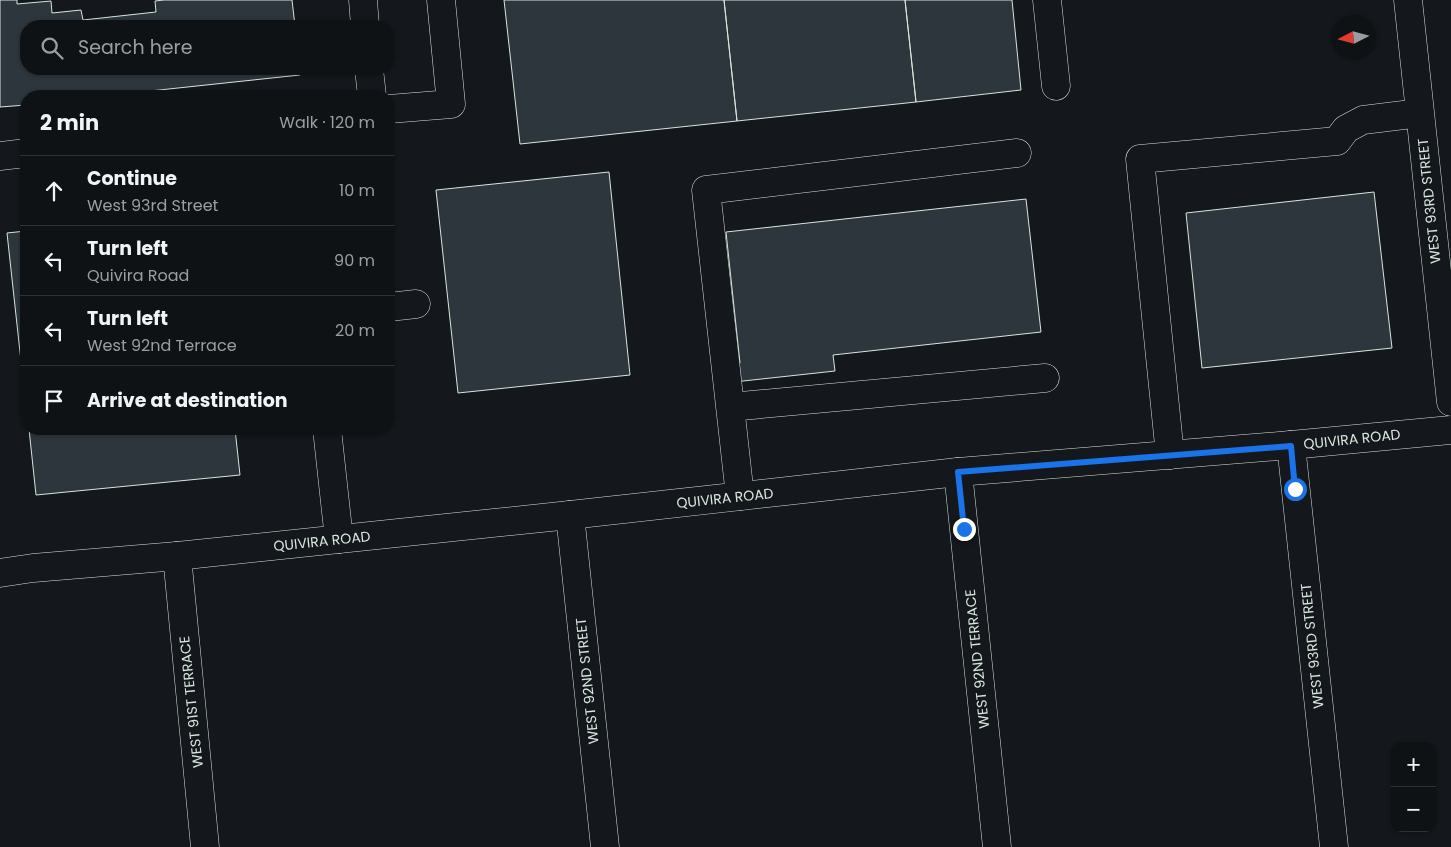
<!DOCTYPE html>
<meta charset="utf-8">
<style>
body{margin:0;font-family:Poppins,sans-serif;background:#181b1e;color:#f1f3f6}
.controls{position:absolute;right:15px;bottom:15px;display:grid;overflow:hidden;border-radius:10px;box-shadow:0 1px 4px #0004}
.controls button{width:45px;height:45px;display:grid;place-items:center;padding:0;border:0;border-bottom:1px solid #2f3234;background:#0f1215;color:#f1f3f6;font:25px sans-serif}
.compass{position:absolute;left:1331px;top:15px;width:45px;height:45px;border-radius:50%;background:#0f1215;box-shadow:0 1px 4px #0004;rotate:264deg}
.stop{position:absolute;width:15px;height:15px;margin:-11px;border:4px solid #1a73e8;border-radius:50%;background:#fff}
.stop.end{background:#1a73e8;border-color:#fff;box-shadow:0 1px 5px #0008}
.list{margin:0;padding:0;list-style:none}
h2{display:flex;justify-content:space-between;align-items:center;height:65px;margin:0;padding:0 20px;font-size:21px}
h2 small{font-size:16px;font-weight:400;color:#9b9ea0}
.list li{display:grid;grid-template-columns:32px 1fr auto;gap:15px;align-items:center;box-sizing:border-box;height:70px;padding:0 20px;border-top:1px solid #2f3234}
.list b{display:block;font-size:19px;white-space:nowrap}
.list p{margin:0;font-size:16px;white-space:nowrap;color:#9b9ea0}
.list em{font-size:16px;font-style:normal;color:#9b9ea0}
.icon{flex:none;width:28px;height:28px;fill:none;stroke:currentColor;stroke-width:2;stroke-linecap:round;stroke-linejoin:round}
.map{position:relative;flex:none;width:1451px;height:847px;overflow:hidden}
.search{position:absolute;background:#0f1215;box-shadow:0 1px 4px #0004;left:20px;top:20px;width:375px;height:55px;display:flex;align-items:center;gap:12px;box-sizing:border-box;padding:0 18px;border-radius:20px;color:#9b9ea0;font-size:19px}
.panel{position:absolute;background:#0f1215;box-shadow:0 1px 4px #0004;left:20px;top:90px;width:375px;height:345px;border-radius:20px}
.map>svg:first-child{display:block}
.building{fill:#2c363c;stroke:#d8e6dc}
.lines{fill:none;stroke-linecap:round;stroke-linejoin:round}
.minor-casing{stroke:#d8e6dc;stroke-width:29}
.major-casing{stroke:#d8e6dc;stroke-width:29}
.minor{stroke:#14181c;stroke-width:28}
.major{stroke:#14181c;stroke-width:28}
.route{stroke:#1a73e8;stroke-width:6}
.labels{text-anchor:middle;stroke-width:4;stroke-linejoin:round;paint-order:stroke}
.street-label{font-size:14px;fill:#d8e6dc;stroke:#14181c}
</style>
<div class="map">
<svg width="1451" height="847" viewBox="0 0 1451 847">
<rect width="100%" height="100%" fill="#14181c"/>
<path class="building" d="M0,0h17v4l34,-3 1,12 29,-3 2,10 73,-8 -1,-11 9,-1h128l3,26h-269v43h273l1,6 -197,21h-77v9l-26,2z
M504,0h220l13,121 -217,23z
M724,0h181l11,102 -179,19z
M905,0h107l9,90 -105,12z
M609,172l21,203 -172,18 -22,-203z
M1374,192l18,156 -190,20 -16,-155z
M1026,199l15,133 -208,23 2,16 -101,11 -2,-18 8,-1 -14,-131z
M26,231v176l-19,-174z
M29,429h206l5,46 -204,20z"/>
<g class="lines">
<g class="minor-casing">
<path id="minor" d="M363,0l2,26
M1047,0l9,86
M1408,0l43,402
M369,69l3,27
M389,109l62,-5 -10,-104
M0,156l26,-3
M389,307l27,-3
M730,407l315,-29
M327,429l12,110
M1291,445l43,402
M1170,455l-30,-296 197,-18 9,-12 17,-9 57,-7
M958,472l39,375
M740,496l-34,-306 311,-37
M570,515l35,332
M177,556l28,291"/>
</g>
<g class="major-casing">
<path id="major" d="M0,573l33,-5 144,-12 393,-41 388,-43 333,-27 160,-15"/>
</g>
<use href="#minor" class="minor"/>
<use href="#major" class="major"/>
</g>
<g class="lines">
<path class="route" d="M964,529l-6,-57 333,-26 4,43"/>
</g>
<g class="labels">
<g class="street-label">
<text transform="translate(1429 201) rotate(-96)" y="5">WEST 93RD STREET</text>
<text transform="translate(1352 439) rotate(-6)" y="5">QUIVIRA ROAD</text>
<text transform="translate(725 498) rotate(-6)" y="5">QUIVIRA ROAD</text>
<text transform="translate(322 541) rotate(-6)" y="5">QUIVIRA ROAD</text>
<text transform="translate(1312 646) rotate(-96)" y="5">WEST 93RD STREET</text>
<text transform="translate(977 659) rotate(-96)" y="5">WEST 92ND TERRACE</text>
<text transform="translate(587 681) rotate(-96)" y="5">WEST 92ND STREET</text>
<text transform="translate(191 702) rotate(-96)" y="5">WEST 91ST TERRACE</text>
</g>
</g>
</svg>
<div class="controls">
<button>+</button>
<button>−</button>
</div>
<svg class="compass" viewBox="-18 -18 36 36"><path d="M0-13l5 13h-10z" fill="#e53935"/><path d="M0 13l5-13h-10z" fill="#9b9ea0"/></svg>
<div class="stop" style="left:1295px;top:489px"></div>
<div class="stop end" style="left:964px;top:529px"></div>
<div class="search"><svg class="icon" aria-label="search" viewBox="0 0 24 24"><circle cx="10" cy="10" r="6"/><path d="M15 15l6 6"/></svg>Search here</div>
<section class="panel">
<h2>2 min<small>Walk · 120 m</small></h2>
<ul class="list">
<li><svg class="icon" aria-label="ahead" viewBox="0 0 24 24"><path d="M12 20V5M6 11l6-6 6 6"/></svg><div><b>Continue</b><p>West 93rd Street</p></div><em>10 m</em></li>
<li><svg class="icon" aria-label="left" viewBox="0 0 24 24"><path d="M17 20v-9H6M10 6l-5 5 5 5"/></svg><div><b>Turn left</b><p>Quivira Road</p></div><em>90 m</em></li>
<li><svg class="icon" aria-label="left" viewBox="0 0 24 24"><path d="M17 20v-9H6M10 6l-5 5 5 5"/></svg><div><b>Turn left</b><p>West 92nd Terrace</p></div><em>20 m</em></li>
<li><svg class="icon" aria-label="arrive" viewBox="0 0 24 24"><path d="M6 21V4h12l-3 4 3 4H6"/></svg><div><b>Arrive at destination</b></div></li>
</ul>
</section>
</div>
